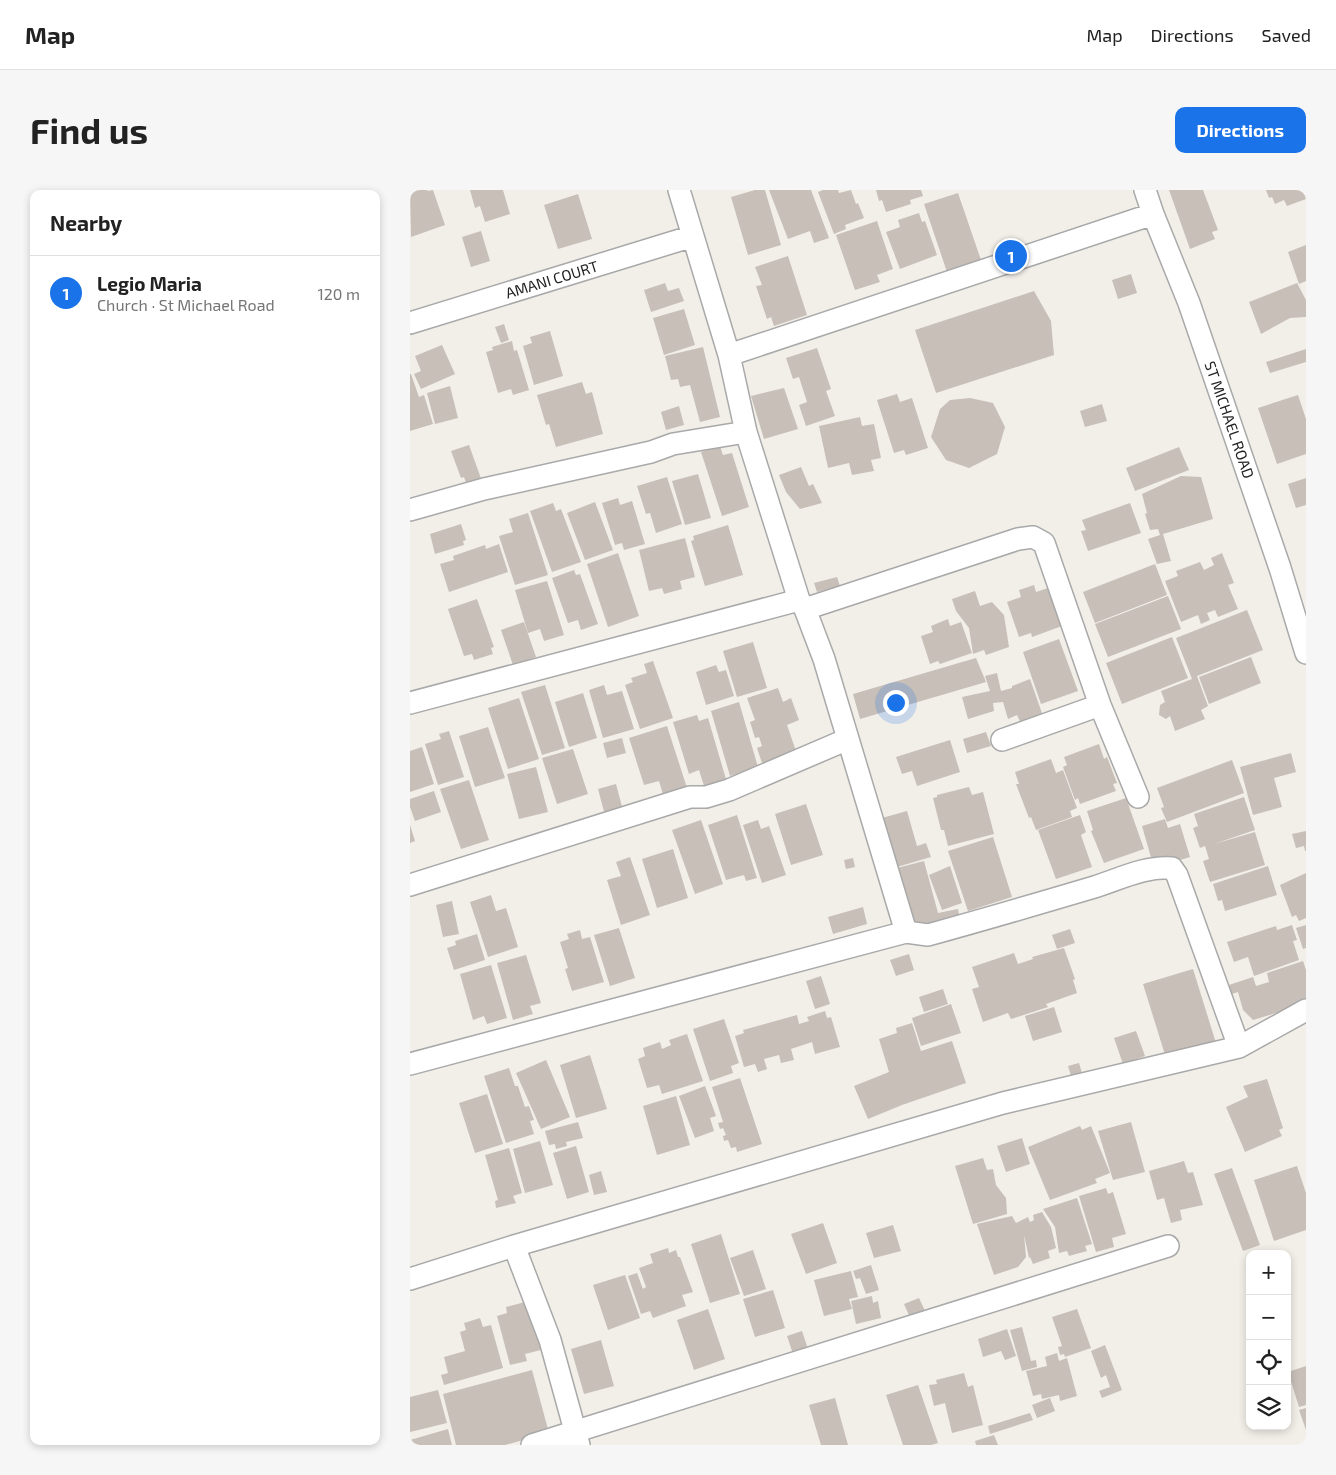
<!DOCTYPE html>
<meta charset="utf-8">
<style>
body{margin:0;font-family:"Exo 2",sans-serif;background:#f6f6f6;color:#222}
.controls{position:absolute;right:15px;bottom:15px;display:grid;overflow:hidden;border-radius:10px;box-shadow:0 2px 8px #0003}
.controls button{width:45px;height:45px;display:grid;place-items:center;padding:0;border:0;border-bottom:1px solid #e0e0e0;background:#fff;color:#222;font:25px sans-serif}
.you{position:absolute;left:485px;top:512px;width:18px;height:18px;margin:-12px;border:4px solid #fff;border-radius:50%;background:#1a73e8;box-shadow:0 0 0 8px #1a73e833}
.badge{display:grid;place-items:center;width:32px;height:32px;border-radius:50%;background:#1a73e8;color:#fff;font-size:16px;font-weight:700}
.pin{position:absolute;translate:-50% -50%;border:2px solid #fff;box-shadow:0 1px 5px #0006}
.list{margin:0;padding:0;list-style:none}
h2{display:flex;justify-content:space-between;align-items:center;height:65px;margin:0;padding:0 20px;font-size:21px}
h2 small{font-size:16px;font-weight:400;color:#767676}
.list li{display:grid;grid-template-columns:32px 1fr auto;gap:15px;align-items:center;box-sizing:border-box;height:75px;padding:0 20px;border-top:1px solid #e0e0e0}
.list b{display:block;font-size:19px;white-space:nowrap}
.list p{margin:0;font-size:16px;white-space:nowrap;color:#767676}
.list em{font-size:16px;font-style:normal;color:#767676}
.icon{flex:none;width:28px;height:28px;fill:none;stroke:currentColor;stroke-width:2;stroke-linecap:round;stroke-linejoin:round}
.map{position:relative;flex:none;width:896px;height:1255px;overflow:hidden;border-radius:10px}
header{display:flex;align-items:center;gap:30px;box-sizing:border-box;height:70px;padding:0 25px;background:#fff;border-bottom:1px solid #e0e0e0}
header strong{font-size:24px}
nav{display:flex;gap:28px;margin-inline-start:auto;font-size:18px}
.intro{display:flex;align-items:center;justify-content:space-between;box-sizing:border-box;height:120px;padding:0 30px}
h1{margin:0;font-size:35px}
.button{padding:12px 22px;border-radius:10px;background:#1a73e8;color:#fff;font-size:18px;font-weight:700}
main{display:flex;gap:30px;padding:0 30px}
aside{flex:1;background:#fff;border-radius:10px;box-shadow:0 2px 8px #0003}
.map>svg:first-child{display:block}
.building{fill:#c7bfb8}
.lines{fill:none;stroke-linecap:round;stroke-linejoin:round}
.minor-casing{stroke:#a9a9a9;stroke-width:24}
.minor{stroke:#fff;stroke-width:21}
.labels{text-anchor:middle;stroke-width:4;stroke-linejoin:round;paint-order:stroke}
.street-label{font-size:15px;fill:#222;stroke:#fff}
</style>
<header>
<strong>Map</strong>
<nav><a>Map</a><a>Directions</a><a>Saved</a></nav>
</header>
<div class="intro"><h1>Find us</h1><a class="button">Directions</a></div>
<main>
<aside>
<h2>Nearby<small></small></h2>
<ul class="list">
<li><span class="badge">1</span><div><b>Legio Maria</b><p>Church · St Michael Road</p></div><em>120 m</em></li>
</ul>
</aside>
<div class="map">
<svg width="896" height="1255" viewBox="0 0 896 1255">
<rect width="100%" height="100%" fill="#f2efe9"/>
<path class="building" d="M0,0h17l1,1 5,-1 12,35 -34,12z
M60,0h33l7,24 -25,8 -5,-16 -5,2z
M345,0h10l16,55 -33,10 -17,-58z
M359,0h42l18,48 -15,5 -4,-12 -22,8z
M413,0h15l1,3 12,-3 5,14 2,-1 6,15 -19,7 1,4 -12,5 -16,-42z
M466,0h45l2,6 -13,4 1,4 -25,8 -4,-12 -3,1z
M759,0h34l15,40 -6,2 3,7 -25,10z
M856,0h40v9l-19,7 -3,-6 -9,4 -3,-7 -3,1z
M548,3l23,67 -34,12 -23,-68z
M168,4l14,45 -34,10 -14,-44z
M509,23l3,9 3,-1 12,34 -37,14 -14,-37 14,-5 -2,-7z
M467,31l16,48 -16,6 3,7 -25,8 -19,-55z
M71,41l9,30 -19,6 -9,-30z
M896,55v36l-7,3 -11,-32z
M378,66l19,59 -33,11 -3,-9 -4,2 -11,-33 6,-1 -7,-18z
M721,84l6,19 -19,6 -6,-19z
M255,93l3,8 11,-3 5,13 -33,11 -7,-22z
M887,93l9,17v17l-16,1 -29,16 -12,-32z
M624,101l17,30 3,34 -118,38 -21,-63z
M274,119l11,36 -31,10 -11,-37z
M94,134l5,16 -8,3 -6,-16z
M140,141l13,45 -29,9 -11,-39 9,-3 -2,-6z
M102,151l2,10 3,-1 12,40 -16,5 -2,-6 -13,4 -12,-41 7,-2 -1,-3z
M32,155l13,29 -34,15 -7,-15 7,-3 -6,-15z
M293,157l17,70 -20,5 -10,-37 -10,2 -2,-8 -7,1 -6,-24z
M407,158l14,41 -5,2 9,25 -29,10 -7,-21 8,-3 -8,-25 -6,2 -7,-21z
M896,159v13l-36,11 -4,-11z
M0,184h1l8,23 5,-2 9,29 -23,7z
M172,192l4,12 6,-2 11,42 -47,13 -7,-23 -3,1 -9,-30z
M40,196l8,32 -23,6 -8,-31z
M374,198l14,41 -34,10 -13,-43z
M487,204l3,8 12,-4 16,50 -22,7 -2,-5 -10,3 -17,-53z
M888,205l8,24v35l-29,10 -19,-56z
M560,208l23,5 12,24 -8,27 -28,14 -23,-8 -15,-23 9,-28 10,-9z
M692,214l5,17 -22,6 -5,-16z
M269,216l5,19 -18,5 -5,-18z
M450,227l2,9 12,-2 7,34 -10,2 3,11 -22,4 -3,-12 -21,5 -9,-42z
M59,255l14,39 -15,5 -4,-12 -3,1 -10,-27z
M310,256l3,9 9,-2 17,54 -27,9 -21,-64z
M769,257l10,23 -54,21 -9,-23z
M391,277l8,19 4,-2 9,19 -22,6 -14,-17 -7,-17z
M288,284l13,44 -26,7 -13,-44z
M771,286l20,1 12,42 -50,15 8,27 -14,3 -9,-25 12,-4 -2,-6 -8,1 -5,-16 2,-1 -5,-19z
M257,287l15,47 -26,9 -6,-20 -4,1 -9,-28z
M896,288v27l-10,3 -8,-24z
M208,308l2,7 12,-4 13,43 -21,6 -2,-7 -7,2 -13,-42z
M185,312l18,48 -28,10 -18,-47z
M143,313l3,8 5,-2 20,53 -29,10 -22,-61z
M720,313l11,30 -53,18 -7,-20 5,-1 -4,-10z
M118,323l20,62 -33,10 -16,-49 14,-4 -4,-13z
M51,334l5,16 -3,1 1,4 -29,9 -5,-20z
M318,335l15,50 -38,11 -14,-45 3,-1 -1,-4z
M275,348l10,39 -15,4 2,8 -18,5 -2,-6 -13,3 -10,-41z
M89,354l9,28 -59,20 -9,-28 14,-4 -1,-4 32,-11 1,4z
M208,363l21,63 -31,11 -21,-63z
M812,363l12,30 -6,2 10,24 -20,8 -3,-7 -8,3 3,7 -9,4 -3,-9 -17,7 -16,-41 13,-5 -2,-5 24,-9 4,8 10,-5 -3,-7z
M745,374l12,31 -72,28 -12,-31z
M164,380l2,5 4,-1 18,50 -17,6 -3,-10 -10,3 -16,-45z
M427,387l3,9 -23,6 -3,-9z
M137,391l17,54 -20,6 -4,-12 -12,4 -13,-43z
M624,395l2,7 12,-4 14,38 -30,11 -1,-4 -12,4 -12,-35 14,-5 -2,-7z
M565,401l5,15 12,-4 12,13 5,32 -23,8 -2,-5 -11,4 -4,-26 -13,-17 -4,-12z
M758,406l13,33 -73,28 -13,-33z
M67,409l17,48 -3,1 2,6 -19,6 -2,-6 -8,2 -16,-47z
M837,420l16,40 -66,26 11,30 -7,4 4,9 -30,12 -5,-15 -4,3 -7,-4 1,-10 5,-3 -4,-11 31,-12 -16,-41z
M538,429l2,7 11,-4 11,31 -32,11 -2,-3 -8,3 -9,-28 12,-4 -2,-6z
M114,432l12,35 -23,8 -12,-35z
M762,447l16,41 -66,26 -16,-41z
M649,449l19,52 -37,13 -18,-52z
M343,452l14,46 -30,9 -14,-46z
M841,467l10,26 -52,21 -10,-27z
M566,468l10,24 -126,37 -7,-25z
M243,471l20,57 -33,11 -15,-44 8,-3 -2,-4 16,-5 -3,-9z
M306,475l3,7 7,-2 8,26 -28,9 -10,-33z
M587,483l4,18 11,-3v-2l18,-7 13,37 -22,8 -4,-9 -9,4 -5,-17 -10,1 1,8 -26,8 -6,-22 28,-6 -5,-15z
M135,495l20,63 -23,7 -21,-63z
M194,495l3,10 15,-4 12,38 -31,9 -14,-48z
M368,498l5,14 8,-4 8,22 -12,5 9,26 -34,12 -5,-15 5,-2 -3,-9 -4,1 -5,-16 5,-2 -8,-22z
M173,503l14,45 -28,9 -14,-45z
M109,508l20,61 -31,10 -20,-61z
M329,512l19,65 -28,9 -19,-65z
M287,525l2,6 9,-3 18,61 -22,7 -5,-16 -10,4 -16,-52z
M257,536l21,65 -24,7 -5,-17 -15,4 -15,-47z
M78,537l17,51 -30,9 -16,-51z
M39,541l15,46 -26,8 -13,-41 16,-5 -2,-5z
M576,542l5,14 -24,7 -4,-14z
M212,548l4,15 -19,5 -4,-15z
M540,550l10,32 -43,14 -5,-15 -10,3 -6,-17z
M689,554l5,15 3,-2 10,26 -4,1 3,7 -36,13 -2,-6 -3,2 -12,-33 4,-2 -3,-8z
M12,557l12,37 -24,8v-41z
M163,559l15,45 -31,10 -15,-46z
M881,563l5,19 -22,6 8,29 -29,8 -13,-48z
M641,569l5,14 7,-3 14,38 -7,3 2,6 -36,13 -5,-13 -2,1 -13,-34h3l-4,-12z
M822,570l12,33 -77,29 -6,-14 3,-1 -7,-19z
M126,577l12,45 -29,7 -12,-45z
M59,590l20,60 -28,9 -21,-60z
M206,594l8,30 -18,5 -8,-30z
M559,597l3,8 11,-3 11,42 -46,12 -4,-16h-3l-8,-32 4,-1v-2z
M24,601l7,21 -26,9 -5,-14v-8z
M834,607l11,33 -41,14 41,-12 10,33 -55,17 -7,-21 6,-2 -4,-13 -5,2 -7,-20 5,-2 -4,-12z
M716,608l18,51 -40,14 -13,-32 2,-1 -6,-19z
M396,614l17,51 -32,10 -16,-51z
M497,621l10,35 9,-3 5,14 -34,10 -15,-49z
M327,625l20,63 -11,3 -2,-6 -18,5 -18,-55z
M670,625l6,17 -5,3 11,32 -36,12 -18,-49z
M755,629l3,9 12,-4 10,33 -36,11 -12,-42z
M291,630l22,64 -28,10 -23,-64z
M348,630l3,9 8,-3 17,49 -24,8 -19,-58z
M0,635l5,16 -5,2z
M896,641v20h-1l-1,-5 -8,2 -4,-14z
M583,647l19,60 -44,14 -20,-60z
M263,659l15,49 -31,10 -15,-49z
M220,667l20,58 -29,10 -14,-45 14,-4 -5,-14z
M443,668l2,9 -9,2 -2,-9z
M514,671l14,52 20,-4 3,16 -46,1 -18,-58z
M540,676l12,37 -20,7 -13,-35z
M858,676l9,29 -52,16 -3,-11 -4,1 -5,-17z
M896,683v45l-7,3 -3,-6 -4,2 -12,-32z
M81,705l5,16 10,-3 12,39 -30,10 -18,-55z
M42,711l7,33 -16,3 -7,-32z
M453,717l4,17 -34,10 -5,-17z
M882,735l5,15 -4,1 6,19 -45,16 -6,-19 -14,5 -7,-20 49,-16 1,4z
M896,735v23l-3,1 -7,-21z
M209,738l16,50 -25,8 -16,-51z
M660,739l5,14 -18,6 -5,-14z
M170,740l2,9 8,-2 14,45 -32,9 -7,-22 3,-1 -8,-26 9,-3 -2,-5z
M67,744l8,26 -31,10 -7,-22 9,-3 -1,-4z
M654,758l11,31 -2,1 4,13 -31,11 2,3 -37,12 -3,-6 -25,9 -11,-33 7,-2 -7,-20 42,-14 4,11 15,-5 -1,-2z
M499,764l5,16 -18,6 -6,-16z
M116,765l15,48 -11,3 3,8 -20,6 -16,-57z
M893,771l3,9v34l-53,16 -10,-10 -5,-18 -6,2 -3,-9 24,-8 3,9 13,-4 -2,-9z
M81,775l16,53 -20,6 -3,-8 -11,4 -13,-46z
M783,779l23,74 -50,15 -23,-74z
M411,786l9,28 -15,5 -9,-28z
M533,799l5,15 -24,8 -5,-15z
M541,814l10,29 -40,13 -9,-28z
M644,817l8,25 -29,9 -8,-25z
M415,821l2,7 4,-1 9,30 -25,7 -3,-12 -21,7 3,11 -13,3 -2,-8 -15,4 3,10 -9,3 -3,-8 -11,3 -9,-31 9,-3 -1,-3 54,-15 2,9 10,-3 -2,-4z
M314,829l15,44 -8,3 2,7 -23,8 -17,-52z
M502,833l9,28 31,-10 14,42 -64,22 -34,14 -14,-33 35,-14 -10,-33 18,-6 -1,-5z
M726,841l9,25 -22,8 -9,-26z
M277,844l16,47 -41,13 -3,-9 -12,3 -9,-29 7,-3 -2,-8 17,-6 2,7 9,-4 -2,-5z
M180,865l17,54 -31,9 -16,-53z
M136,870l24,57 -29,12 -25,-56z
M669,873l3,10 -11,3 -3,-10z
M99,878l6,18h3l7,21 4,-1 5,14 -4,1 4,13 -28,9 -22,-67z
M330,888l22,66 -25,8 -1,-5 -5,1 -3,-8 -4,1 -1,-5 3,-1 -3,-7 -3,1 -2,-6 5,-1 -11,-35z
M857,889l16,49 -4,2 3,6 -37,16 -19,-45 22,-10 -5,-11z
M295,896l11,30 -6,2 4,13 -19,7 -16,-42z
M77,904l16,50 -28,9 -16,-50z
M266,906l14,49 -33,10 -14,-49z
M168,932l5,16 -17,4 1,4 -11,3 -1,-5 -6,1 -4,-14z
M721,932l14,50 -32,8 -15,-49z
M670,936l2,4 9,-4 19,47 -15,6 2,4 -47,17 -22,-53z
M612,948l8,26 -24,8 -9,-26z
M130,951l13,44 -28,8 -12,-44z
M166,956l13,46 -22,7 -14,-46z
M99,958l13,45 -9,3 3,7 -20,5 -1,-7 3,-1 -13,-45z
M573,968l4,12 6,-1 3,16 10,13 1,16 -34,10 -18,-58z
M774,971l4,12 5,-1 10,33 -23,5 2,10 -11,3 -7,-25 -7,2 -8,-29z
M887,976l9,27v37l-32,11 -20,-61z
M822,978l28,77 -17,6 -29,-77z
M191,981l6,21 -13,3 -5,-20z
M696,998l2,6 5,-2 13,42 -14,4 2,9 -18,5 -17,-56z
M667,1008l15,46 -7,2 2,5 -18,5 -2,-5 -8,2 -4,-26 -12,-18z
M632,1022l9,15 5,21 -8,3 2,7 -17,6 -3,-7 -1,1 -5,-23 2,22 -8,10 -24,8 -17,-51 35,-8 4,7 12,-6 2,5 4,-2 -1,-5z
M413,1033l14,40 -31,11 -15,-40z
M483,1035l8,26 -27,7 -8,-25z
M311,1044l19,60 -30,9 -19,-59z
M258,1058l1,5 7,-3 2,7h2l13,35 -11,3 4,11 -33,12 -3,-7 -9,3 -13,-38 9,-3 6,16 3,-2 -7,-19 14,-5 -3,-9z
M343,1060l13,39 -22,7 -14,-38z
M461,1075l8,25 -13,4 -6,-16 -4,1 -3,-8z
M441,1081l7,26 -9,2 3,10 -28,7 -10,-36z
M215,1085l15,43 -32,12 -15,-45z
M363,1100l12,38 -30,9 -12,-38z
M462,1106l1,7 5,-2 3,17 -25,6 -5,-23z
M509,1108l8,17 -15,7 -8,-18z
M119,1111l12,49 -16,4 2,7 -17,4 -13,-49 10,-3 -1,-6z
M298,1119l17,50 -31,11 -17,-50z
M667,1119l14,39 -26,9 -1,-3 -4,1 -2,-8 4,-1 -10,-29z
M70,1128l3,9 8,-2 12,43 -59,17 -3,-10 7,-2 -4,-16 21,-6 -5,-19 6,-2 -2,-7z
M612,1137l9,34 5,-1 1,7 -15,4 -12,-41z
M597,1139l9,27 -11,4 -4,-9 -18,6 -5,-18z
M392,1141l7,21 -15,5 -7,-21z
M191,1150l13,46 -30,8 -13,-45z
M695,1155l17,45 -20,8 -3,-7 11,-4 -4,-12 -5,3 -10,-27z
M647,1163l2,8 8,-3 10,38 -17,5 -1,-6 -17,4 -1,-5 -8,2 -7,-25 21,-5 -2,-9z
M896,1176v39l-7,2 -11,-35z
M122,1180l17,63 -44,12h-49l-13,-51z
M554,1183l4,14 5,-2 10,40 -31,8 -7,-30 -11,3 -5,-21 8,-1 -1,-4z
M508,1195l20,58 -7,2h-28l-17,-50z
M28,1200l9,33 -37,9v-35z
M425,1208l13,47h-27l-12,-40z
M640,1208l5,13 -18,7 -5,-13z
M896,1218v22l-7,-20z
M620,1223l3,7 -43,14 -2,-8z
M38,1239l4,16h-42v-5z
M584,1245l4,10h-22l-1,-4z"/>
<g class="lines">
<g class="minor-casing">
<path id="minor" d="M269,0l50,165 17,77 53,168 6,9 19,50 82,273 22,3c54,-15 109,-31 163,-47 27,-8 52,-22 81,-20l5,7 62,172 67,-37
M735,0l8,24 36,89 91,265 26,85
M0,133l283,-87
M319,165l424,-141
M0,320l74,-21 167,-37 22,-8 73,-12
M395,419l213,-70 15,-2 11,6 56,162 38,92
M0,513l389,-103
M592,550l98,-35
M0,695l280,-88h16l23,-7 119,-51
M0,874l496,-132
M104,1056l36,94 29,105
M0,1089l104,-33 489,-143 236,-56
M122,1255l636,-199"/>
</g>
<use href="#minor" class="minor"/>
</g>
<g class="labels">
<g class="street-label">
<text transform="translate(142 90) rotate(-17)" y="5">AMANI COURT</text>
<text transform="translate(819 230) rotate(71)" y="5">ST MICHAEL ROAD</text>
</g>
</g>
</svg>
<div class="controls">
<button>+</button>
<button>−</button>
<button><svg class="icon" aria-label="locate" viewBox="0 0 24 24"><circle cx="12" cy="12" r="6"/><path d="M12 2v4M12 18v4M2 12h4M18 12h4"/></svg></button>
<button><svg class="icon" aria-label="layers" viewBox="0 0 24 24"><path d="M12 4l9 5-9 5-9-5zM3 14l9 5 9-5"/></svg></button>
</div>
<div class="you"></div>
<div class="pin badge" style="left:601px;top:66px">1</div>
</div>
</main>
